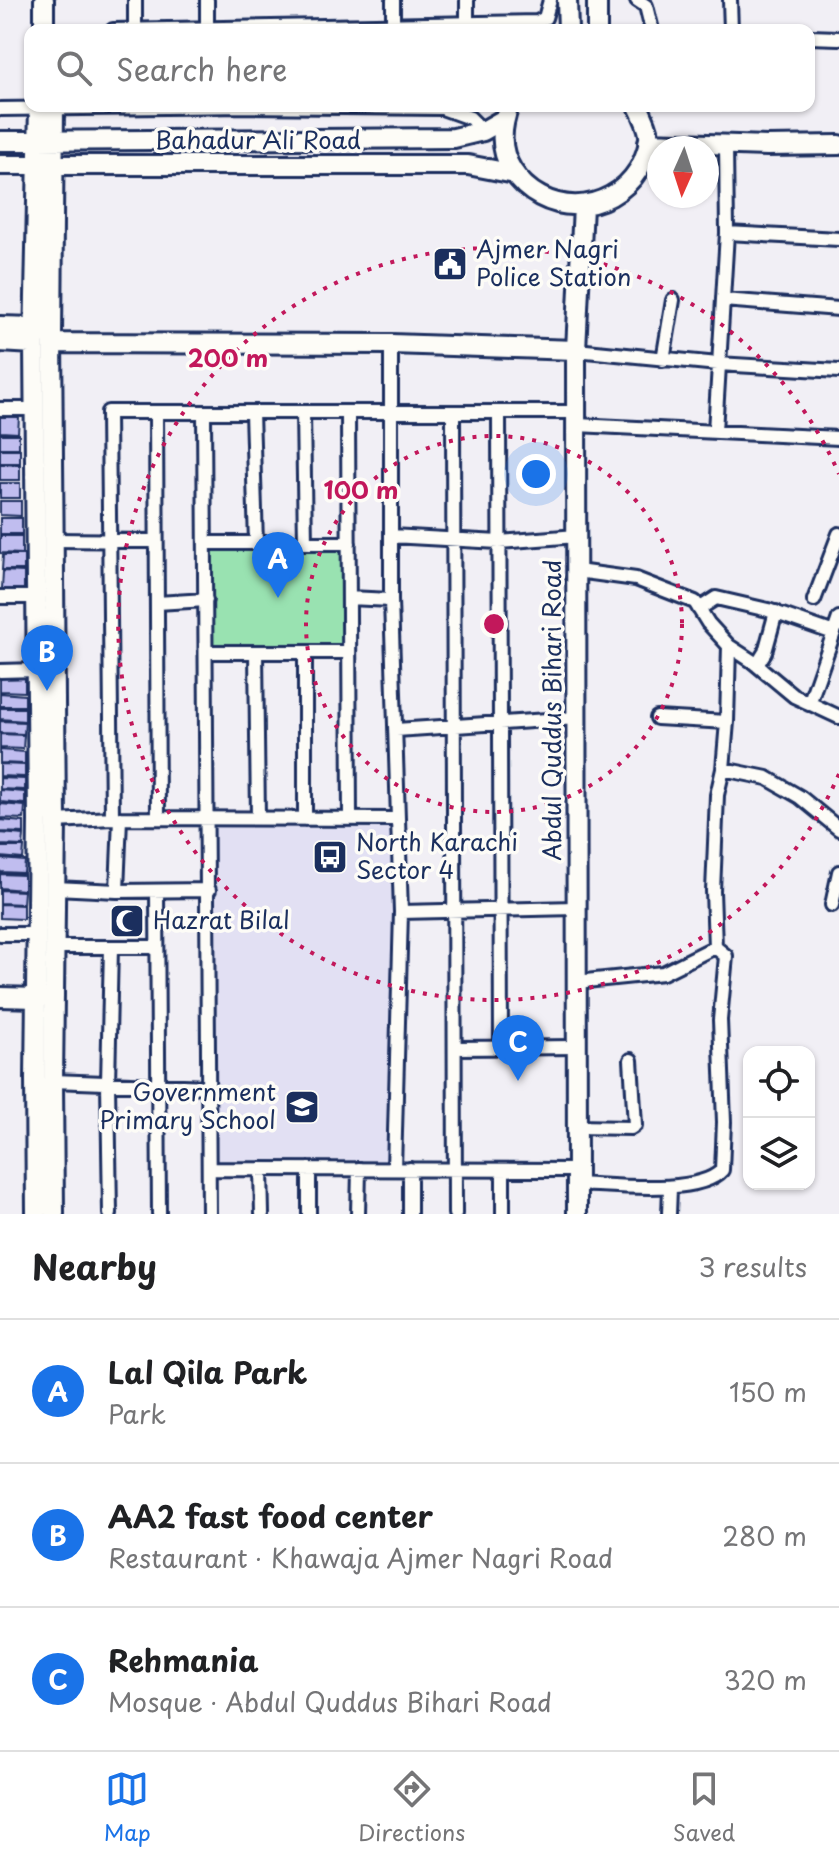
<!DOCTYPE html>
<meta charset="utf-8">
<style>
body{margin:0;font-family:"Playpen Sans",sans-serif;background:#f6f6f6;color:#202124}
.controls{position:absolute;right:24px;bottom:24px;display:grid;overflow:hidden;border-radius:16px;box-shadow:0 2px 6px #0004}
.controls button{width:72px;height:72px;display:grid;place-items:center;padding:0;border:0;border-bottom:2px solid #e0e0e0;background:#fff;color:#202124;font:40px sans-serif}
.compass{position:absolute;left:647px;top:136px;width:72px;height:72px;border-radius:50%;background:#fff;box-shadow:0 2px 6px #0004;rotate:183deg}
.you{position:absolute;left:536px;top:474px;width:28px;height:28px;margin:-20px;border:6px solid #fff;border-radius:50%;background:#1a73e8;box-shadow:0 0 0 12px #1a73e833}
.badge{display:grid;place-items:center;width:52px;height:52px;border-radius:50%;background:#1a73e8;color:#fff;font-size:26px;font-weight:700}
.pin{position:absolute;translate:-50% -66px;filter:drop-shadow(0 2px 4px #0008)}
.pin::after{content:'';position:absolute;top:42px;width:28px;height:24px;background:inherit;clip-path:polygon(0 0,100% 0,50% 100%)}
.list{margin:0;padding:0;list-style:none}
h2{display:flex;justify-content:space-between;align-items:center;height:104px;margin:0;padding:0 32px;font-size:34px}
h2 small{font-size:26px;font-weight:400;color:#757577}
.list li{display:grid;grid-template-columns:52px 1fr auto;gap:24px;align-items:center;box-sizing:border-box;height:144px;padding:0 32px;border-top:2px solid #e0e0e0}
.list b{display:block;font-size:30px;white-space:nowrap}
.list p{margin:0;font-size:26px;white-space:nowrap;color:#757577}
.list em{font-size:26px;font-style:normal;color:#757577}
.icon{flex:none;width:44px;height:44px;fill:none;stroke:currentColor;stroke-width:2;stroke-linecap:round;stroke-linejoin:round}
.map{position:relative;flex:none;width:839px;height:1214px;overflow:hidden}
.search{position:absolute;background:#fff;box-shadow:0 2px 6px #0004;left:24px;right:24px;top:24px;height:88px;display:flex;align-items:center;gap:20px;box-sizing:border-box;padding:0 28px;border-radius:16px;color:#757577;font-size:30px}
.sheet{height:536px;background:#fff}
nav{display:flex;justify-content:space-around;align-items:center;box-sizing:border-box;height:112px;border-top:2px solid #e0e0e0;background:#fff;font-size:22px;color:#757577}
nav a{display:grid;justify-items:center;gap:4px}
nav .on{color:#1a73e8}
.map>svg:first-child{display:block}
.built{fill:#e2e0f3}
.green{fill:#99e2b1;stroke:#5a8888;stroke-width:2}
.building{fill:#c0bdef;stroke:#1b2f5e;stroke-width:2}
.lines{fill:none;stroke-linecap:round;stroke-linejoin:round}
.street-casing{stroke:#1b2f5e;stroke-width:18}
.secondary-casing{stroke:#1b2f5e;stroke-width:24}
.street{stroke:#fdfcf7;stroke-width:12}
.secondary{stroke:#fdfcf7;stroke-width:18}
.ring{fill:none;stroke:#c2185b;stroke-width:4;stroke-dasharray:4 8}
.labels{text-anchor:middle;stroke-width:7;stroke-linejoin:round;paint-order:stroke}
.street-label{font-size:24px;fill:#1b2f5e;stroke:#fdfcf7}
.poi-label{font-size:24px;fill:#1b2f5e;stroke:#fdfcf7;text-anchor:start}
.centre{fill:#c2185b;stroke:#fdfcf7;stroke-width:4}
.ring-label{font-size:24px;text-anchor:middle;font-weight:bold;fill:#c2185b;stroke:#fdfcf7;stroke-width:7;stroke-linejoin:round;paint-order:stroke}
</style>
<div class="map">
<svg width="839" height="1214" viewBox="0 0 839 1214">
<rect width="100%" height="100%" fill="#f1eff5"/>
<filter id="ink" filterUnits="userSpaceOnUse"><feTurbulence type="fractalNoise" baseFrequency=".0125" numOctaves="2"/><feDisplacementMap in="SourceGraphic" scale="16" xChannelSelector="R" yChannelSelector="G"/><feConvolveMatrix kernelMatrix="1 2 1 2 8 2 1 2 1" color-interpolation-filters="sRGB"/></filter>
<g filter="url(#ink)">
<path class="built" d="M208,818l187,2 -1,349h-185z"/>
<path class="green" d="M206,543h143v109h-142z"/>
<path class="building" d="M0,417h19l-1,16 -18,-1z
M0,434h19v14h-19z
M0,449h20v14h-20z
M0,464l20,1v15h-20z
M0,483h20v15h-20z
M0,501h21v15l-21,-1z
M0,518h22v16h-22z
M0,536h22v18l-22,-1z
M3,555h21v15h-22z
M3,571l21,1v17h-22z
M0,678h25v14l-25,-1z
M0,693l25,2v11h-25z
M0,708h25v13l-25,-2z
M0,721l25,1 -1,12 -24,-1z
M0,734l24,1 -1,14 -23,-1z
M0,750l25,2v12l-25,-1z
M0,764l25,1v12l-25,-1z
M0,778l25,1v11l-25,-1z
M0,790l25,2v12l-25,-2z
M0,804l25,2 -1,13 -24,-1z
M0,820l24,2v11l-24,-1z
M0,833l24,2 -1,11 -23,-1z
M0,847h24l-1,12 -23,-2z
M0,859l25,2 -1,12 -24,-1z
M0,874l24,1v15l-24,-2z
M0,890l24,1 -1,13 -23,-1z
M0,904l23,1v14l-23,-1z"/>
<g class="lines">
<g class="street-casing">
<path id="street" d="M135,0v30
M207,0v28
M393,0v24
M467,0v22
M637,0l9,6 6,24
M730,0l1,30
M113,30l424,-8 8,-4 5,-18
M809,37l30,1
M0,109l247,-3 195,2 28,10 13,13
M727,233l112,6
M723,300l116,9
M391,344v256l10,312 -7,257
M576,350l142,14 121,7
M663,360l10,-60
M0,409h34
M156,412l2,406
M204,412l5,802
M252,412l4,131
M303,412l2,131
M348,412l2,407
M453,412l2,802
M499,412l2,635
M577,425l262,13
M715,431l12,-198 -1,-88
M391,536l108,6 78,-6
M53,540l103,1
M206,543h143
M577,571l59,8 59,23 13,21 21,23 23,15 42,35 45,21
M0,597h36
M349,598l42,2
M814,600l25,-66
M157,603l49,-3
M699,609l17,-11 52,12 66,23
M207,652h142
M256,652l2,166
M757,665l8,-13 11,-40
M0,671l37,-1
M809,704l30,-86
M657,718l70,4
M396,730l181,-12
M723,769l44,9 33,19 39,32
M112,818l-4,-406h468
M120,818l-3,73 92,-1
M305,819v-167
M56,821l56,-3 285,1
M55,888l62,3
M157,891l2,323
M832,905l7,-33
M401,912l175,-4
M0,934h37
M54,947h103
M576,982l87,-9 52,-26
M455,1048l121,-1
M53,1081l156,6
M576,1127l55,1 4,-3 -4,-65
M209,1169l367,1
M261,1169l1,45
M309,1169v45
M410,1169v45
M576,1184c34,1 123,12 146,-14l2,-48 -4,-102 6,-64 -11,-9 -2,-56 4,-96 6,-26 4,-47 2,-76
M110,1214l-2,-131 3,-136
M358,1214l1,-45
M503,1214v-44
M669,1214l1,-26"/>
</g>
<g class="secondary-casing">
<path id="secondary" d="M44,0v30
M567,0l1,30
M597,0v30
M509,106c-8,22 -10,43 3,64 30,47 97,47 127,-1 5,-9 11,-24 10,-34 -1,-9 -7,-21 -11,-29
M0,141l454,-3 29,-7 21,-12
M648,142l119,4 72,-1
M0,165h468l47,9
M0,326l34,1
M0,342l34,2
M52,343l339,1 185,6
M0,997l37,1
M36,1214l-1,-135 3,-260 -4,-475 5,-238
M54,1214l-1,-133 3,-260 -4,-485 2,-230
M577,1214l-1,-864 7,-144"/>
</g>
<use href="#street" class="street"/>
<use href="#secondary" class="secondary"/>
</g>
</g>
<g class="ring">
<circle cx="494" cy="624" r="188"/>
<path d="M839 774A376 376 0 1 1 839 474"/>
</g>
<defs>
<g id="civic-square" transform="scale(1.8)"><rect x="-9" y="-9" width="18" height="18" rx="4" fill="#1b2f5e" stroke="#fdfcf7"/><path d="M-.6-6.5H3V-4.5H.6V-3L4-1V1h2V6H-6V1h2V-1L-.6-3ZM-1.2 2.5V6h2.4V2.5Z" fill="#fff"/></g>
<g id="bus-square" transform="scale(1.8)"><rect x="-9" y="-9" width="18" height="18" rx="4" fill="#1b2f5e" stroke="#fdfcf7"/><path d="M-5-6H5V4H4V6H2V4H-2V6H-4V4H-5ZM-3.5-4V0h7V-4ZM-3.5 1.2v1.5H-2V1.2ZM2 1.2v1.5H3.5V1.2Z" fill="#fff"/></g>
<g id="mosque-square" transform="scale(1.8)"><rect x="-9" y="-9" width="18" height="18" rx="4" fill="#1b2f5e" stroke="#fdfcf7"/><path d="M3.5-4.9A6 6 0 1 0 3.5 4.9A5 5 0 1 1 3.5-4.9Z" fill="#fff"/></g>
<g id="school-square" transform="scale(1.8)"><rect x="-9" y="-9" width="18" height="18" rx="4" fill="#1b2f5e" stroke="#fdfcf7"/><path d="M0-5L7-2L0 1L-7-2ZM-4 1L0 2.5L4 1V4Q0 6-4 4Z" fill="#fff"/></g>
</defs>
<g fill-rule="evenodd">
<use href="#civic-square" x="450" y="264"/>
<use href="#bus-square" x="330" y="857"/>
<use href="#mosque-square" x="127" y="921"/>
<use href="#school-square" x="302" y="1107"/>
</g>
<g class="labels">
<g class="street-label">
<text x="258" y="149">Bahadur Ali Road</text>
<text transform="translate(553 710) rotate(-90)" y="8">Abdul Quddus Bihari Road</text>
</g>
<g class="poi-label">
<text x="476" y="258">Ajmer Nagri<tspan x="476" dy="28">Police Station</tspan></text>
<text x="356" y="851">North Karachi<tspan x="356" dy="28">Sector 4</tspan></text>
<text x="153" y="929">Hazrat Bilal</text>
<text x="276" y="1101" text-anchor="end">Government<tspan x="276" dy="28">Primary School</tspan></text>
</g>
</g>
<circle cx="494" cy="624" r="12" class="centre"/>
<g class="ring-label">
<text x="228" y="367">200 m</text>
<text x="361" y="499">100 m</text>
</g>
</svg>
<div class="controls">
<button><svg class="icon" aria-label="locate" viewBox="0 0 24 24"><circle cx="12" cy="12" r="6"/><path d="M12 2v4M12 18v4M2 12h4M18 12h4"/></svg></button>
<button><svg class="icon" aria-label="layers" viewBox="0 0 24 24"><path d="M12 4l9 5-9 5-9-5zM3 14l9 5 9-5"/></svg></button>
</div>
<svg class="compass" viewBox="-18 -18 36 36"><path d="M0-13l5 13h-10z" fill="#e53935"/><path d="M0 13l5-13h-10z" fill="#757577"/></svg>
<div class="you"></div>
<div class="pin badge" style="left:278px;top:598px">A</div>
<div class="pin badge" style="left:47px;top:691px">B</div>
<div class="pin badge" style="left:518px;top:1081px">C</div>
<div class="search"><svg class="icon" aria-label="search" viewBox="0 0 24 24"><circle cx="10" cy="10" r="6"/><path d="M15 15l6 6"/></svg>Search here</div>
</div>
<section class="sheet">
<h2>Nearby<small>3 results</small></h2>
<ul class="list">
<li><span class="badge">A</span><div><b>Lal Qila Park</b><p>Park</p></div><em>150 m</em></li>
<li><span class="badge">B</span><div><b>AA2 fast food center</b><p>Restaurant · Khawaja Ajmer Nagri Road</p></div><em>280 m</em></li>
<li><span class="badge">C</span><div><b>Rehmania</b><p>Mosque · Abdul Quddus Bihari Road</p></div><em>320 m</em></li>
</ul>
</section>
<nav>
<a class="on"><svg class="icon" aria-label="map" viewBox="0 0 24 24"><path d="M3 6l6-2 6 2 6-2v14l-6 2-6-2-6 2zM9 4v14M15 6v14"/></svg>Map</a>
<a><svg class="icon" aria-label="directions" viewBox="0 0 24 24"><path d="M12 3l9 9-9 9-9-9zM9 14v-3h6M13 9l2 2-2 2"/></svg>Directions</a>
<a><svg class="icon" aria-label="saved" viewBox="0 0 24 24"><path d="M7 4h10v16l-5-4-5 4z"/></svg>Saved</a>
</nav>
